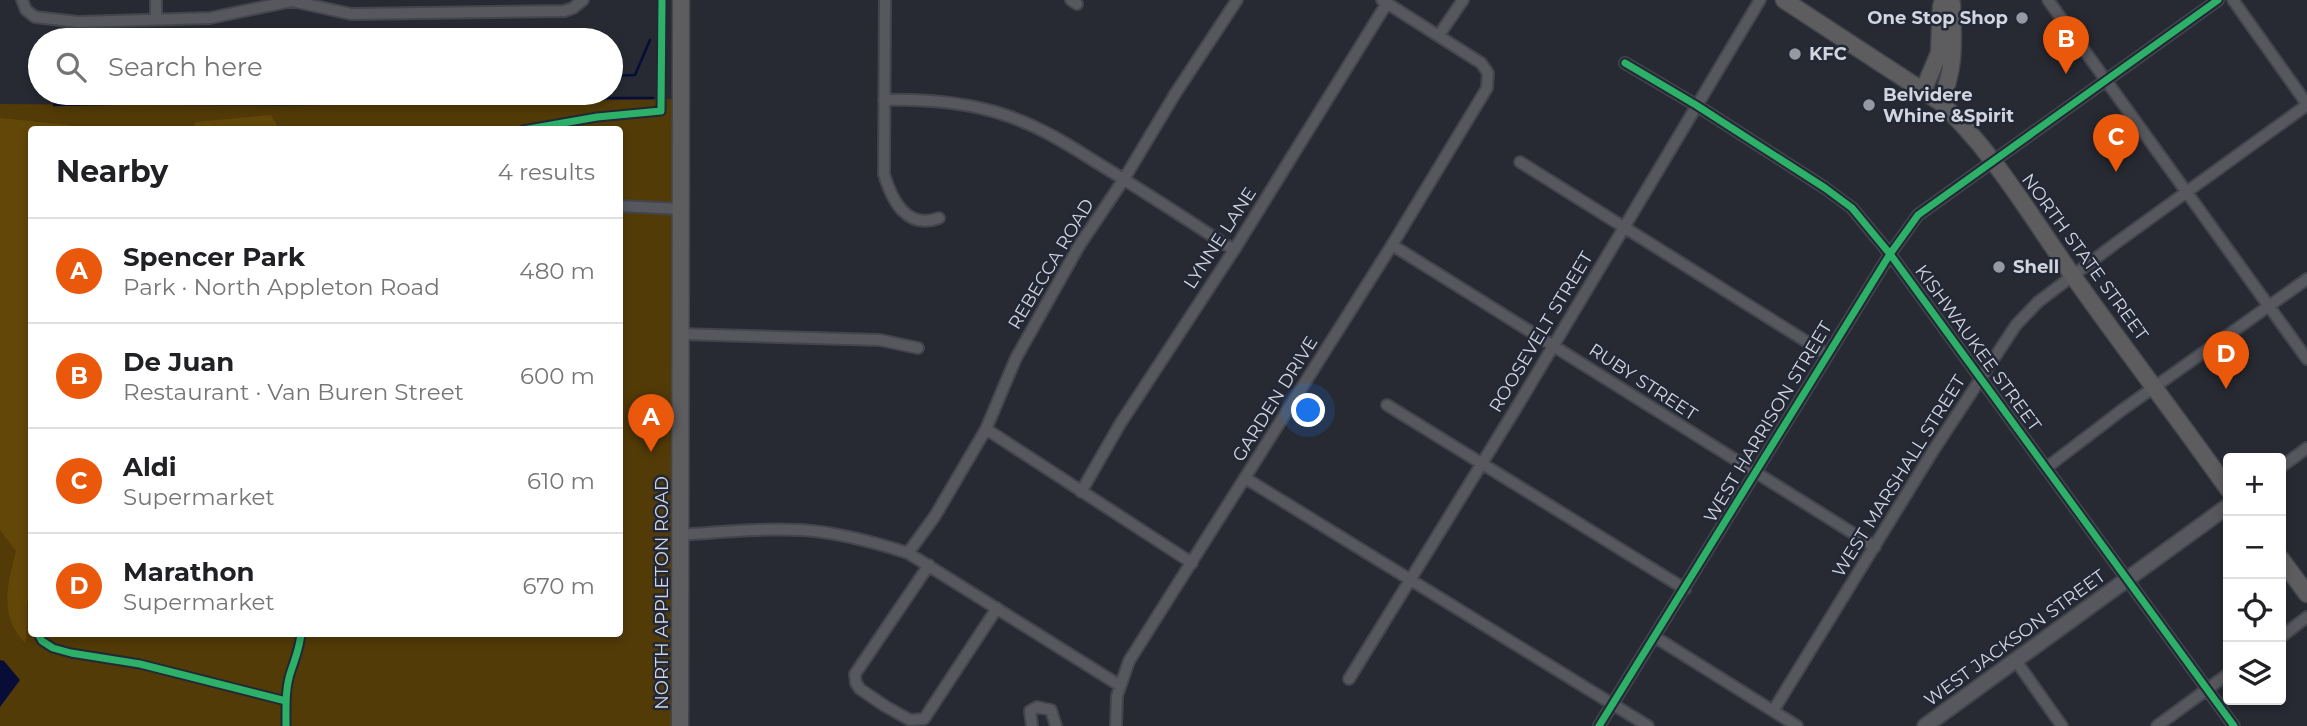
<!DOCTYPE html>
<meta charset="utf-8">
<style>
body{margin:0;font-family:Montserrat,sans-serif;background:#f6f6f6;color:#202124}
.controls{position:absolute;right:21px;bottom:21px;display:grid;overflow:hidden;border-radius:7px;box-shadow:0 4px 10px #0003}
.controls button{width:63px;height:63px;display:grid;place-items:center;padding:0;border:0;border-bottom:2px solid #e0e0e0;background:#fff;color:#202124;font:35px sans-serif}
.you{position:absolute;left:1309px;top:411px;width:24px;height:24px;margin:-18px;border:5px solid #fff;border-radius:50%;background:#1a73e8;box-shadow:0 0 0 10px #1a73e833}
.badge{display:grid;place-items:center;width:46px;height:46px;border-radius:50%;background:#ea580c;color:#fff;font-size:23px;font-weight:700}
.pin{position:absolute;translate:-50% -58px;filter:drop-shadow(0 2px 4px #0008)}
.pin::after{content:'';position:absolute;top:37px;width:24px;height:21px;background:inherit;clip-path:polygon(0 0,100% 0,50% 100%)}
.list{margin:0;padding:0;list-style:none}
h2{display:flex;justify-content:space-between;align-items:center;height:91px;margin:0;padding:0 28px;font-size:30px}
h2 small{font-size:23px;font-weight:400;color:#757577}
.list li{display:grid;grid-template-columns:46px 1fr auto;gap:21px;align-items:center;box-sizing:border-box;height:105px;padding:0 28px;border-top:2px solid #e0e0e0}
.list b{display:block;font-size:26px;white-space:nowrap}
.list p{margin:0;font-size:23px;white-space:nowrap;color:#757577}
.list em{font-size:23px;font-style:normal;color:#757577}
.icon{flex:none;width:38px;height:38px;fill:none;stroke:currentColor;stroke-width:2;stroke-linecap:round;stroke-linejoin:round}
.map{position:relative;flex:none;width:2307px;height:726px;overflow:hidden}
.search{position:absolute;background:#fff;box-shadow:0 4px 10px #0003;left:28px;top:28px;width:595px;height:77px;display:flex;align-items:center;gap:18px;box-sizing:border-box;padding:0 24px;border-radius:38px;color:#757577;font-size:26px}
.panel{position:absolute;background:#fff;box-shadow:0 4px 10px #0003;left:28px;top:126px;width:595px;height:511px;border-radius:7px}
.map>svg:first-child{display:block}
.green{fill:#533b07;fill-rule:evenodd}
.forest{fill:#624708}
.water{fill:#080d38}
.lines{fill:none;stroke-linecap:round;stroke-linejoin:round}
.stream{stroke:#080d38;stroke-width:2.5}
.minor-casing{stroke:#43454c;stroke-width:14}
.tertiary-casing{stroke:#43454c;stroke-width:18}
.secondary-casing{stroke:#43454c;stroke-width:19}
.minor{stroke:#56585e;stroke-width:10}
.tertiary{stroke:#56585e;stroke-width:14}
.secondary{stroke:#5d5d60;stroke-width:16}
.cycleway-casing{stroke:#232836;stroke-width:11}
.cycleway{stroke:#2db169;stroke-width:7}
.poi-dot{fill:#9699a2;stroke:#232836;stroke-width:2.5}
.labels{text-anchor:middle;stroke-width:5;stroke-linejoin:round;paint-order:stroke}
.poi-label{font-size:18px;font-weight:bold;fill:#d2d5de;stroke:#232836;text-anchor:start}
.street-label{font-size:18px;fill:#d2d5de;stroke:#232836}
</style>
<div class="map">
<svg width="2307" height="726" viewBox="0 0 2307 726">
<rect width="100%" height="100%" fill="#272a32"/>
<path class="green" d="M681,99l1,627h-682v-622l278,2zM32,130h588v504h-588z"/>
<path class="forest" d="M271,115l8,14h-87l4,-7z
M0,118l68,7 22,4 -58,1v456c-9,17 -3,38 -7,57 -25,-26 -19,-54 -9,-92l-16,-21z"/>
<path class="water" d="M0,660l4,1 16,19 -20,27z"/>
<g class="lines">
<path class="stream" d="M611,76l24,-1 15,-35
M54,105l380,-7h219"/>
<g class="minor-casing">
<path id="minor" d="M22,0l4,10 9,7 43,5 132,-4 82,-17 59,13 213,-3 9,-3 10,-8
M156,0v19
M885,0l-1,174c8,27 23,56 55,44
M1071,0l6,4
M2048,0l259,359
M2233,0l74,104
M1439,35l24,-35
M1625,63l71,42 129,83 27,20 38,46 344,472
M884,100c40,-1 82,2 121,15 34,11 64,30 94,49 46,28 90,57 135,86
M1520,162l308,193
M620,206l61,3
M1392,245l483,302
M681,334l199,6 38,8
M1387,405l298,184
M986,429l206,134
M2281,467l26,-19
M2046,468l76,-58 185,-131
M1245,478l403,248
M1081,492l39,-68 114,-174 153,-247
M682,535c39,-3 80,-7 119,-5 36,2 73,12 107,23l211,132
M908,553l27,-37 51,-87 30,-71 63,-112 45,-67 51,-85 62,-94
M929,565l-74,109 1,9 4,6 25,17 25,14 14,-1 73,-111
M1655,637l142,89
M2281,637l26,-20
M2016,661l46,65
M1349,679l169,-274 242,-405
M1773,711l160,-260 83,-126 22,-23 78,-59 191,-138
M1032,726l-2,-15 7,-4 14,3 5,16
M1116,726l1,-30 12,-35 263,-416 95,-157 1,-15 -7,-10 -99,-63
M1599,726l291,-472 28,-39 300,-215
M2157,726l71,-52"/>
</g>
<g class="tertiary-casing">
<path id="tertiary" d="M1925,726l303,-220"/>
</g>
<g class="secondary-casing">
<path id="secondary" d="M1784,0l156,102c54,50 91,115 133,174 51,72 104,141 155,213
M1923,91l16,-38 2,-46 2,-7
M1940,102c16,-32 13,-63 12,-98l-3,-4
M2281,559l26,35
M680,726l1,-726"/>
</g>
<use href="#minor" class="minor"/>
<use href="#tertiary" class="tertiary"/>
<use href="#secondary" class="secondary"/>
<g class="cycleway-casing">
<path id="cycleway" d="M1625,63l71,42 129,83 27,20 38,46 344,472
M523,130l74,-13 64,-6 1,-111
M38,634l4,7 11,7 18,5 69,11 146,37
M286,726c0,-18 -1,-38 5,-55 5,-15 8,-21 10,-37
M1599,726l291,-472 28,-39 300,-215"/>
</g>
<use href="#cycleway" class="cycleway"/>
</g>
<g class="poi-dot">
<circle cx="2022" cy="18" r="7"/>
<circle cx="1795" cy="54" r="7"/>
<circle cx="1869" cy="105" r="7"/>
<circle cx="1999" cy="267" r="7"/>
</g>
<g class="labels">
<g class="poi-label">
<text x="2008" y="24" text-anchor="end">One Stop Shop</text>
<text x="1809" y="60">KFC</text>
<text x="1883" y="101">Belvidere<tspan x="1883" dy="21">Whine &amp;Spirit</tspan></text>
<text x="2013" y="273">Shell</text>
</g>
<g class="street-label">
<text transform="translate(1220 238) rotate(-57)" y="6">LYNNE LANE</text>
<text transform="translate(2085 257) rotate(54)" y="6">NORTH STATE STREET</text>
<text transform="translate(1051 264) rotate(-59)" y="6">REBECCA ROAD</text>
<text transform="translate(1541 332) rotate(-59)" y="6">ROOSEVELT STREET</text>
<text transform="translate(1978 348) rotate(54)" y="6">KISHWAUKEE STREET</text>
<text transform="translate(1643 382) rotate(33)" y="6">RUBY STREET</text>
<text transform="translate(1275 399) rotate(-58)" y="6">GARDEN DRIVE</text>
<text transform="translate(1768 422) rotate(-59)" y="6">WEST HARRISON STREET</text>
<text transform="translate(1899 476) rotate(-58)" y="6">WEST MARSHALL STREET</text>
<text transform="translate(662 593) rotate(-90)" y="6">NORTH APPLETON ROAD</text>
<text transform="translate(2015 638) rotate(-36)" y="6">WEST JACKSON STREET</text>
</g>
</g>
</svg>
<div class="controls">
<button>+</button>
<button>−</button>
<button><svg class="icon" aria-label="locate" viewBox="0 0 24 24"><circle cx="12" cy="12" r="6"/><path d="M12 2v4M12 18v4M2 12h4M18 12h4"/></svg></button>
<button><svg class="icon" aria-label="layers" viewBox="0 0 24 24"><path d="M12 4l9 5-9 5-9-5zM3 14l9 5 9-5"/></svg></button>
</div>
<div class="you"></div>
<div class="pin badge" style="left:651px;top:452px">A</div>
<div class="pin badge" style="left:2066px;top:74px">B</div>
<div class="pin badge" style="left:2116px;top:172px">C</div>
<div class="pin badge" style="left:2226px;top:389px">D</div>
<div class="search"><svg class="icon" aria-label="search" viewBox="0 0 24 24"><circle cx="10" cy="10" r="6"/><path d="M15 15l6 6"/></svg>Search here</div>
<section class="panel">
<h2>Nearby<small>4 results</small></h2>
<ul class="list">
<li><span class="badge">A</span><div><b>Spencer Park</b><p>Park · North Appleton Road</p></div><em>480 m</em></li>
<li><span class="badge">B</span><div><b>De Juan</b><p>Restaurant · Van Buren Street</p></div><em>600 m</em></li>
<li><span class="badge">C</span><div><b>Aldi</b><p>Supermarket</p></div><em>610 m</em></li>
<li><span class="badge">D</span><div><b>Marathon</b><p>Supermarket</p></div><em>670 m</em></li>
</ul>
</section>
</div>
